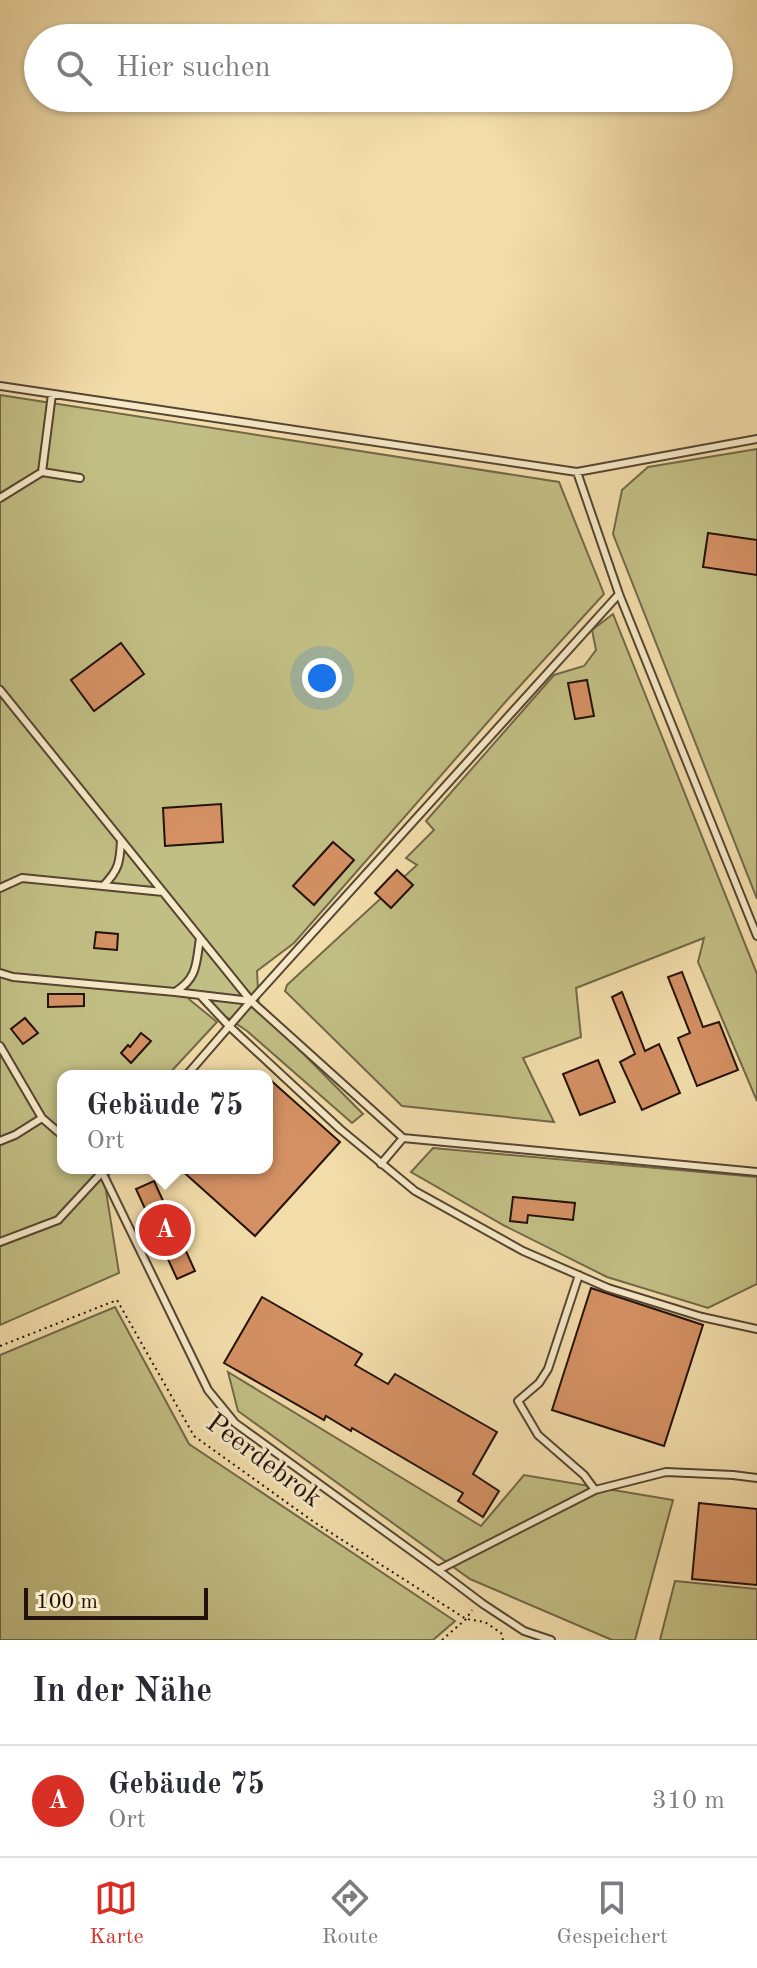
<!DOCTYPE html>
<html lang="de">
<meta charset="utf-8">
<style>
body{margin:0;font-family:"Old Standard TT",serif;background:#f7f7f7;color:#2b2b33}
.scale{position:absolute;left:24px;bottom:20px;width:184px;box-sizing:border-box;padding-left:8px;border:4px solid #22120b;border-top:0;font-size:22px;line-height:28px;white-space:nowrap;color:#22120b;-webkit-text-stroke:6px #f7eac8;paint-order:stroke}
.you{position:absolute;left:322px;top:678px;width:28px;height:28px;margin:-20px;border:6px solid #fff;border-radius:50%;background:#1a73e8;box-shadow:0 0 0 12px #1a73e833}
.badge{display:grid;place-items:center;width:52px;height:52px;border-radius:50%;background:#d93025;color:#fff;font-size:26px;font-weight:700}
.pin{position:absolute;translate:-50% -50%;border:4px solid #fff;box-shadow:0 2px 8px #0006}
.popup{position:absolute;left:57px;top:1070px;width:216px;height:104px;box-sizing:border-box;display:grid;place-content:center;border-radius:16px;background:#fff;filter:drop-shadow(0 2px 6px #0005);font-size:26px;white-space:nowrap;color:#7c7c81}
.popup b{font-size:30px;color:#2b2b33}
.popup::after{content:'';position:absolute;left:50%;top:100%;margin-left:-16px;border:16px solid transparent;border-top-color:#fff}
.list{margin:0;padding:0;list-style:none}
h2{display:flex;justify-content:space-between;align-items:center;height:104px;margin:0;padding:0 32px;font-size:34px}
h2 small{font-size:26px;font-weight:400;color:#7c7c81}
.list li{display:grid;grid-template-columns:52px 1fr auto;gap:24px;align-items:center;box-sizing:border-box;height:112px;padding:0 32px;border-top:2px solid #e1e1e2}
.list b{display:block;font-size:30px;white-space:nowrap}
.list p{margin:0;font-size:26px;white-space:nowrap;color:#7c7c81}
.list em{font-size:26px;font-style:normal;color:#7c7c81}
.icon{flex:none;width:44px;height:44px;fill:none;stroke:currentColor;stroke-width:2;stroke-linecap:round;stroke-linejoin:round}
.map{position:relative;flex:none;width:757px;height:1640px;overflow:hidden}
.search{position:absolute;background:#fff;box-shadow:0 2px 6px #0004;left:24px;right:24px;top:24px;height:88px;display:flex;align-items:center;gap:20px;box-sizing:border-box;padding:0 28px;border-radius:44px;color:#7c7c81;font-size:30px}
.sheet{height:216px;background:#fff}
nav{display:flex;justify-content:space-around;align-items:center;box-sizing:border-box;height:112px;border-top:2px solid #e1e1e2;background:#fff;font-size:22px;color:#7c7c81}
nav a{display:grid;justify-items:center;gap:4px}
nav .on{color:#d93025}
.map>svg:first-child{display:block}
.green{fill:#c2bf84;stroke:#726848;stroke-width:2}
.building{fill:#d59164;stroke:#22120b;stroke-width:2}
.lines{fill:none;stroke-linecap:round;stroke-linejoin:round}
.service-casing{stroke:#564533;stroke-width:10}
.path{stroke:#22120b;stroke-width:2;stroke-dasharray:2 4;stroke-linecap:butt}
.service{stroke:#f7eac8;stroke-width:6}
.labels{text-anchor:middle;stroke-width:6;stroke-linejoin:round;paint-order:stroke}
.street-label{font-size:28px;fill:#22120b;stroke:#f7eac8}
</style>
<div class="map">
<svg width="757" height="1640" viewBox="0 0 757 1640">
<rect width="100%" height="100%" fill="#f3deab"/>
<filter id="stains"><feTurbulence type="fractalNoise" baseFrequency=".0025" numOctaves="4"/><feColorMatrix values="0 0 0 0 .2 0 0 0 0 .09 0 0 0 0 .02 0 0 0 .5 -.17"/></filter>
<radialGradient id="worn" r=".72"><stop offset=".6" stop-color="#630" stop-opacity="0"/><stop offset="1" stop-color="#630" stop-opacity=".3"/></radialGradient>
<path class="green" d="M0,395l559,87 45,112 -96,105 -214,244 -37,28 2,38 104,105 -11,9 -105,-92 -69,-47 12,16 27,22 -50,54h-104v92h47l-4,23 13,82 -119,52z
M757,449v450l-144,-365 9,-44 26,-23z
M613,614l144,360v127l-59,-139 6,-24 -128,50 5,49 -58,21 31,64 -152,-16 -117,-115 2,-6 130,-120 -11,-7 28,-28 -8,-9 128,-146 30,-9 12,-16 -4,-20z
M433,1148l324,29v107l-49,24 -101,-31 -102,-51 -94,-54z
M115,1307l74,137 266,177 -22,19h-433v-285z
M228,1372l253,154 43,-51 149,25 -38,140h-23l-142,-61 -232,-168z
M675,1581l82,8v51h-97z"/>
<path class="building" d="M708,533l49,7v35l-54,-8z
M121,643l23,31 -50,37 -23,-31z
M587,680l7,36 -19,3 -7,-36z
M221,804l2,38 -58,4 -2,-38z
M333,842l21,18 -40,45 -21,-19z
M397,870l16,15 -22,23 -16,-15z
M96,932l22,2 -1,16 -23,-2z
M682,972l21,55 16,-5 19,48 -41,16 -19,-48 12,-5 -22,-56z
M622,992l23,59 14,-7 21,49 -38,17 -22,-48 15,-8 -23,-57z
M48,994h36v12l-36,1z
M25,1018l13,15 -15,11 -12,-15z
M141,1033l10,8 -20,22 -10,-10 7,-8 2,2z
M598,1060l17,42 -35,13 -17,-41z
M267,1077l73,65 -85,94 -76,-68h88z
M154,1181l41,90 -18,8 -41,-90z
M513,1197l62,6 -2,17 -45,-5 -1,8 -17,-2z
M591,1288l112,37 -39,121 -112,-36z
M262,1297l100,57 -7,11 33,19 7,-10 102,58 -24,42 26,17 -16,26 -25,-16 5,-8 -111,-65 -1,3 -25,-15 -2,4 -100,-57z
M699,1503l58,6v76l-65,-6z"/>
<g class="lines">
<g class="service-casing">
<path id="service" d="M0,386l577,86 180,-33
M42,472l38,6
M577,472l42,122 138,342
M0,498l42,-26 10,-78
M0,690l251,311 152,137 354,34
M103,886l60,6
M0,888l22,-10 81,8c16,-16 17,-24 18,-46
M0,973l13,4 162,15c23,-14 21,-29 25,-54
M175,992l76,9
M200,995l29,31 111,103 75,62 108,60 85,37 94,29 55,12
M0,1046l42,72 21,18
M186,1076l65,-75 368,-407
M0,1141l15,-6 27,-17
M381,1164l22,-26
M98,1168l4,4 106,218 27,33 203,147 45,34 41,27 27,9
M0,1242l58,-22 48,-52
M579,1275l-31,94 -9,14 -21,18 20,34 46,40 11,15
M438,1570l157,-80 71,-18 67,3 24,3"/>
</g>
<path class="path" d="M0,1346l117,-46 77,136 120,86 152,97 19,3 16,11 2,7
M442,1640l24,-21 6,-9"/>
<use href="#service" class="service"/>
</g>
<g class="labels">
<g class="street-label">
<text transform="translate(265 1459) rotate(37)" y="10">Peerdebrok</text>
</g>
</g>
<rect width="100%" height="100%" filter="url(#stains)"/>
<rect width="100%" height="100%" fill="url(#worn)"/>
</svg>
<div class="scale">100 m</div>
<div class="you"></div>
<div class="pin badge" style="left:165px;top:1230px">A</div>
<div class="popup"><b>Gebäude 75</b>Ort</div>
<div class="search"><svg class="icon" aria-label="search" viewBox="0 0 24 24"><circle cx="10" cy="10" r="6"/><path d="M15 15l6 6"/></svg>Hier suchen</div>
</div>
<section class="sheet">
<h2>In der Nähe<small></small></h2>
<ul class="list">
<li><span class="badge">A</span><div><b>Gebäude 75</b><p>Ort</p></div><em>310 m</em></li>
</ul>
</section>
<nav>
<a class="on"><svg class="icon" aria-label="map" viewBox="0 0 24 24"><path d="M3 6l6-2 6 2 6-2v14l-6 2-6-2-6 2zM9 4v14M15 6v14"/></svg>Karte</a>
<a><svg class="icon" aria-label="directions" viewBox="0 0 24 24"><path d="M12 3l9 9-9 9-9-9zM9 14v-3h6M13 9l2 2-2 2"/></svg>Route</a>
<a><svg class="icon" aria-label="saved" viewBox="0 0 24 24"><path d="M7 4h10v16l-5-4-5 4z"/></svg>Gespeichert</a>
</nav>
